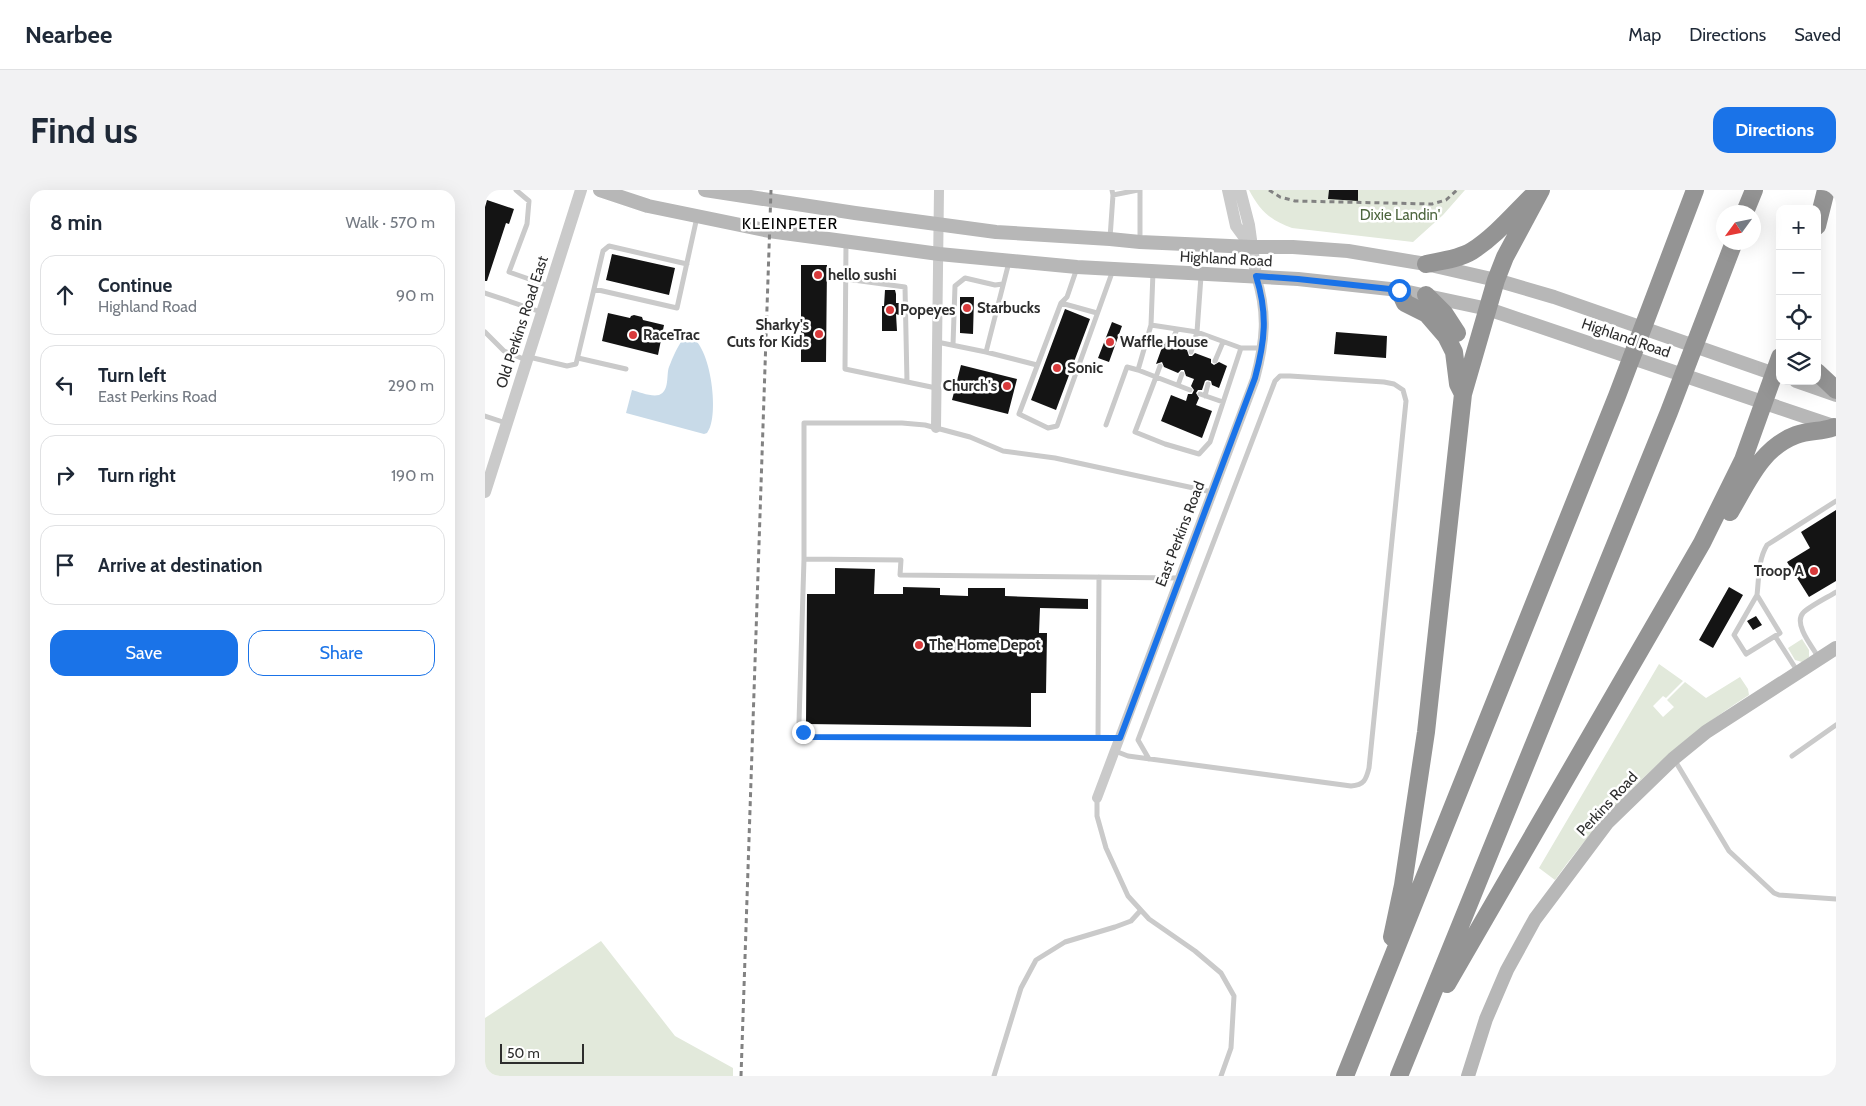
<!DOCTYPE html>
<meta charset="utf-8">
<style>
body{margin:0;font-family:Cabin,sans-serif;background:#f2f2f3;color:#1f2937}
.controls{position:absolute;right:15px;top:15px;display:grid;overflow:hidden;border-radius:10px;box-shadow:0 5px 20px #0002}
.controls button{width:45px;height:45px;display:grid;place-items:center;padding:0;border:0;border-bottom:1px solid #e0e1e3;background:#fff;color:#1f2937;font:25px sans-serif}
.compass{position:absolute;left:1231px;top:15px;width:45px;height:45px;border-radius:50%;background:#fff;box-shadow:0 5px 20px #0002;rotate:237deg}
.scale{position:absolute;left:15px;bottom:12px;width:84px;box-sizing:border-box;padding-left:5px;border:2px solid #2d2d2d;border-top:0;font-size:14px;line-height:18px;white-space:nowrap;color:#2d2d2d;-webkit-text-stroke:4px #fff;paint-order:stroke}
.stop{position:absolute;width:15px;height:15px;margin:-11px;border:4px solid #1a73e8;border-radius:50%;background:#fff}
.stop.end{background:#1a73e8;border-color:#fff;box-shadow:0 1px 5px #0008}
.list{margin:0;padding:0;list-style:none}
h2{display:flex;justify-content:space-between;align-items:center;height:65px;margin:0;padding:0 20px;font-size:21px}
h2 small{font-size:16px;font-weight:400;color:#747a83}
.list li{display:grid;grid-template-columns:32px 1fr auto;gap:15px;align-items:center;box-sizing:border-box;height:80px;margin:0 10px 10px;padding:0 10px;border:1px solid #e0e1e3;border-radius:15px}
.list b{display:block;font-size:19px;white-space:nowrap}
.list p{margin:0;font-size:16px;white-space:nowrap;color:#747a83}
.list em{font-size:16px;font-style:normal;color:#747a83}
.actions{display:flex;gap:10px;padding:15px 20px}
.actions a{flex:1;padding:11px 0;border:1px solid #1a73e8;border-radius:15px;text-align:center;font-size:18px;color:#1a73e8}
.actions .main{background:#1a73e8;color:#fff}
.icon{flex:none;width:28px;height:28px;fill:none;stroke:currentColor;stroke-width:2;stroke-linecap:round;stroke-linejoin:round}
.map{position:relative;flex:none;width:1351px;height:886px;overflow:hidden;border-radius:15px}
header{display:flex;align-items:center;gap:30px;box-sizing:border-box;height:70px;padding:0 25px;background:#fff;border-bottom:1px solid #e0e1e3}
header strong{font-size:24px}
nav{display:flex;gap:28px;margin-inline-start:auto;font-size:18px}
.intro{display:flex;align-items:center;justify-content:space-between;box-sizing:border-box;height:120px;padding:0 30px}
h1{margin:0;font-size:35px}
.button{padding:12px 22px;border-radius:15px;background:#1a73e8;color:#fff;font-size:18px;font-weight:700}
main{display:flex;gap:30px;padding:0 30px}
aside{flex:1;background:#fff;border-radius:15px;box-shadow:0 5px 20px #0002}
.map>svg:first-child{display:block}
.green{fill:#e2e9db}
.water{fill:#c8dae8}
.building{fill:#141414}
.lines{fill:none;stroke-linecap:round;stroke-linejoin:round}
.service{stroke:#cacaca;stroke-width:5}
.minor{stroke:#cacaca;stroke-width:10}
.tertiary{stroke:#cacaca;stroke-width:12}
.secondary{stroke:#b7b7b7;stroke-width:14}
.motorway{stroke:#949494;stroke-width:18}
.rail{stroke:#828282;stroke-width:3;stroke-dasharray:5 4;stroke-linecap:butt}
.route{stroke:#1a73e8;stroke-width:6}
.poi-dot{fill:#d83a3b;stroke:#fff;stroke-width:2}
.labels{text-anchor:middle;stroke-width:5;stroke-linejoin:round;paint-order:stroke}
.park-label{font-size:15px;fill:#4d653e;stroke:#fff}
.street-label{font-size:15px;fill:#2d2d2d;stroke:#fff}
.poi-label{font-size:15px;font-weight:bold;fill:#2d2d2d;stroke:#fff;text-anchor:start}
.neighbourhood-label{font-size:16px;letter-spacing:1px;fill:#000;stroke:#fff}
</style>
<header>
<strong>Nearbee</strong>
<nav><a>Map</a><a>Directions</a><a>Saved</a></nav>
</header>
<div class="intro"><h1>Find us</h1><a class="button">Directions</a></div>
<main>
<aside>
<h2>8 min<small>Walk · 570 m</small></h2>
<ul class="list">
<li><svg class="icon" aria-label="ahead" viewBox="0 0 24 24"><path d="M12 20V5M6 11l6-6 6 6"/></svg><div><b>Continue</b><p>Highland Road</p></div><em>90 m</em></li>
<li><svg class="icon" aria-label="left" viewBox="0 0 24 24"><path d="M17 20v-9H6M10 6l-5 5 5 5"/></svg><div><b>Turn left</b><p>East Perkins Road</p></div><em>290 m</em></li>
<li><svg class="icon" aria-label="right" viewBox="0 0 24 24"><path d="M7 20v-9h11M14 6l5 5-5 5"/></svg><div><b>Turn right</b></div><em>190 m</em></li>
<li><svg class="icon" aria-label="arrive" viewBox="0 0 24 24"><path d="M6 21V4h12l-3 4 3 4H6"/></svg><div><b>Arrive at destination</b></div></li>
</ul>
<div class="actions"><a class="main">Save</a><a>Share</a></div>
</aside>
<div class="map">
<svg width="1351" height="886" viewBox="0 0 1351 886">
<rect width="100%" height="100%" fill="#fff"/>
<path class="green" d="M764,0h216l-22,25 -30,27 -121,-14c-22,-8 -32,-17 -43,-38z
M1317,449l7,11v7l-7,5 -7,-2 -7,-12z
M1174,474l24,17 -17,17 -3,-2 -10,10 10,11 11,-10 -7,-7 18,-18 21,16 34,-21 8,12 1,6c-76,48 -142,112 -194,185l-16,-12z
M116,751l74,95 58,32v8h-248v-58z"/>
<path class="water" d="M201,146c24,-1 35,81 21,97l-3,1 -78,-21 6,-23c7,2 19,7 27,5 11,-4 7,-20 10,-28 4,-10 9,-23 17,-31z"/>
<path class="building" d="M844,0h29v11l-30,-2z
M2,10l27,9 -5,15 -3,-1 -19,58h-2v-74z
M127,64l63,14 -6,27 -63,-15z
M316,75h26l-1,97h-25z
M400,100h10l1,4v9h3v12l-3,-1 1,17h-15v-25h2z
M475,107h14l-1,37 -13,-1z
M580,119l25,10 -34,91 -25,-10z
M123,123l22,5 1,-2 3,-1 8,2 1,3 21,5 -6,30 -56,-14z
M627,132l10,4 -13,36 -11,-4z
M851,142l51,4 -1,22 -52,-4z
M679,152l3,1 3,5 5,-2 12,4 2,6h3l3,-3 16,6v4l3,2 5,-3 8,4 -8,22 -7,-3 -1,-4 -4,-1 -2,1 -3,9h-4l-2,3 3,5 -3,7 16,6 -10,27 -41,-17 10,-26 15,6 2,-7h4l2,-4 -3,-4 3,-7 -8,-3 -2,-6h-3l-3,3 -14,-6 -2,-5 -6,2z
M476,175l56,14 -9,35 -56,-14z
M1351,320v71l-27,16 -22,-35 23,-14 -9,-16z
M350,378l40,1 -1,25h29v-7l37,1v7l28,1v-8h37v8l83,3v10l-48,-1 -1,25h8l-1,60h-15v34l-225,-3 1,-130h28z
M1244,397l14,8 -30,53 -14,-8z
M1271,426l6,9 -9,5 -6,-9z"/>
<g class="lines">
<path class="service" d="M31,0l13,11 -2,23 -18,48 40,14
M627,0l1,5 25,-5
M625,48l3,-43
M655,52v-52
M361,53l-1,126 91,19
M592,78l-10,29 -6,6 -42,111 29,14 9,-2 56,-156
M668,82l-2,53 46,7 4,-56
M361,89l59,8 2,95
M109,99l9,-38 6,-5 78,18
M0,103l56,19
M576,113l36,10
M666,135l-13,45 18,7 -21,55 30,12 34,10 11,-12 31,-94
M0,142l19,19 22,9
M452,152l49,10 23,-90
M686,154l6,-15
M468,155l2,-59 10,-8 30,7 8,-1
M501,162l51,13
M706,162l6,-20 44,16h21
M44,167l38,9 9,-2 18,-75 83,19 20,-91
M93,168l48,11
M730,171l8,-19
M675,176l-4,11 34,13
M693,195l4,-11
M715,204l23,8
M720,206l3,-12
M0,226l21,7
M621,235l21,-58 11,3
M319,369l-5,163c3,8 6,12 14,15l307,1
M695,388l-280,-3 1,-15 -97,-1v-136h98l23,2 45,12 33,14 52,7 157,34
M1272,405l23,38 -34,21 -12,-19z
M1272,405c2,-17 1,-35 10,-50l69,-44
M1290,446l23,36
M1334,468c-6,-10 -26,-34 -16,-45 5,-6 25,-16 33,-21
M613,548l1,-161
M630,561l13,5 223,30c13,-1 15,-6 18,-18l37,-367 -3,-11 -9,-6 -10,-2 -94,-6h-10l-5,5 -137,359 11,19
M1307,566l44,-31
M1189,569l55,92 45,42 5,2 57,4
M612,608v18l9,32 22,48 21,23 46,32 26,22 13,23 -3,52 -10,28
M509,886l27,-88 15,-28 29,-18 50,-15 16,-6 10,-11"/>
<path class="minor" d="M451,238l3,-238
M612,608l158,-419c10,-38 13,-65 1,-103"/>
<path class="tertiary" d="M743,0l8,36 14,19
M755,0l9,35 7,51
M0,302l96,-302"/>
<path class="secondary" d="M115,0l48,16 121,25 170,23 138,13 221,12 101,11 89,19 348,118
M220,0l150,23 141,19 114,7 30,3 112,5h41l55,4 78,13 70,16 58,17 226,79
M1311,191l40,14
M983,886l18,-57 21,-49 28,-51 72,-96 66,-64 33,-27 130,-84"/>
<path class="motorway" d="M1260,22l9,-22
M1332,36l9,-36
M941,74c15,-3 33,-5 46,-13 22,-14 40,-35 58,-53
M914,100l6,13 22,11 19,22 8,16 4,32 5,10
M941,105l18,18 13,20
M1332,182l19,18
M1245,322c18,-30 31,-64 66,-77 13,-5 26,-3 38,-8
M907,747l11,-52 23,-153 37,-338 33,-114 9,-23 36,-67
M962,794l255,-441 41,-83 37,-103
M860,886l272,-680 78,-206
M914,886l270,-664 65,-170"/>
<path class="rail" d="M784,0l11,7 15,4 137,3 14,-4 11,-10
M256,886l30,-886"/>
</g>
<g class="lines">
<path class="route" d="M318,542l10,5 307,1 135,-360c10,-37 13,-64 1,-102l42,3 101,11"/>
</g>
<g class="poi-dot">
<circle cx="333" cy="85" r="5"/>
<circle cx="482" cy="118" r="5"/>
<circle cx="405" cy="120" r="5"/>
<circle cx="334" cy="144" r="5"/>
<circle cx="148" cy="145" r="5"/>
<circle cx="625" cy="152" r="5"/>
<circle cx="572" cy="178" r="5"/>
<circle cx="522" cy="196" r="5"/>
<circle cx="1329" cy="381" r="5"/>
<circle cx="434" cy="455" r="5"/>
</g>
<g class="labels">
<g class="park-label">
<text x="915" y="30">Dixie Landin'</text>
</g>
<g class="street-label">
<text transform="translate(741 69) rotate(3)" y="5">Highland Road</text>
<text transform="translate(37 132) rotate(-72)" y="5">Old Perkins Road East</text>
<text transform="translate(1141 148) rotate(19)" y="5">Highland Road</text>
<text transform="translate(695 344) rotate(-69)" y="5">East Perkins Road</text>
<text transform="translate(1122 614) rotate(-47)" y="5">Perkins Road</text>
</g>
<g class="poi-label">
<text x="343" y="90">hello sushi</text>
<text x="492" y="123">Starbucks</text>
<text x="415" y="125">Popeyes</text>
<text x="324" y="140" text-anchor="end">Sharky's<tspan x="324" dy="17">Cuts for Kids</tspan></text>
<text x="158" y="150">RaceTrac</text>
<text x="635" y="157">Waffle House</text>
<text x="582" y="183">Sonic</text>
<text x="512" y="201" text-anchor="end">Church's</text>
<text x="1319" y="386" text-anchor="end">Troop A</text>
<text x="444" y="460">The Home Depot</text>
</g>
<g class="neighbourhood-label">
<text x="305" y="39">KLEINPETER</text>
</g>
</g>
</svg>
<div class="controls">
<button>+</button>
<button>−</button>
<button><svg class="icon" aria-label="locate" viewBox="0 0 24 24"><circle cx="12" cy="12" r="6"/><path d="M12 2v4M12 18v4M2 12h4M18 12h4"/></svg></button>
<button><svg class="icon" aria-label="layers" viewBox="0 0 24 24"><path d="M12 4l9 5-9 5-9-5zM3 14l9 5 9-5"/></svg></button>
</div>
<svg class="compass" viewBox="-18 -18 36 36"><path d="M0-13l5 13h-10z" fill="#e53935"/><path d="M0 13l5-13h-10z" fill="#747a83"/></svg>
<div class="scale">50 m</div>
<div class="stop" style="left:914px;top:100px"></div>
<div class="stop end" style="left:318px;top:542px"></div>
</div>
</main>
